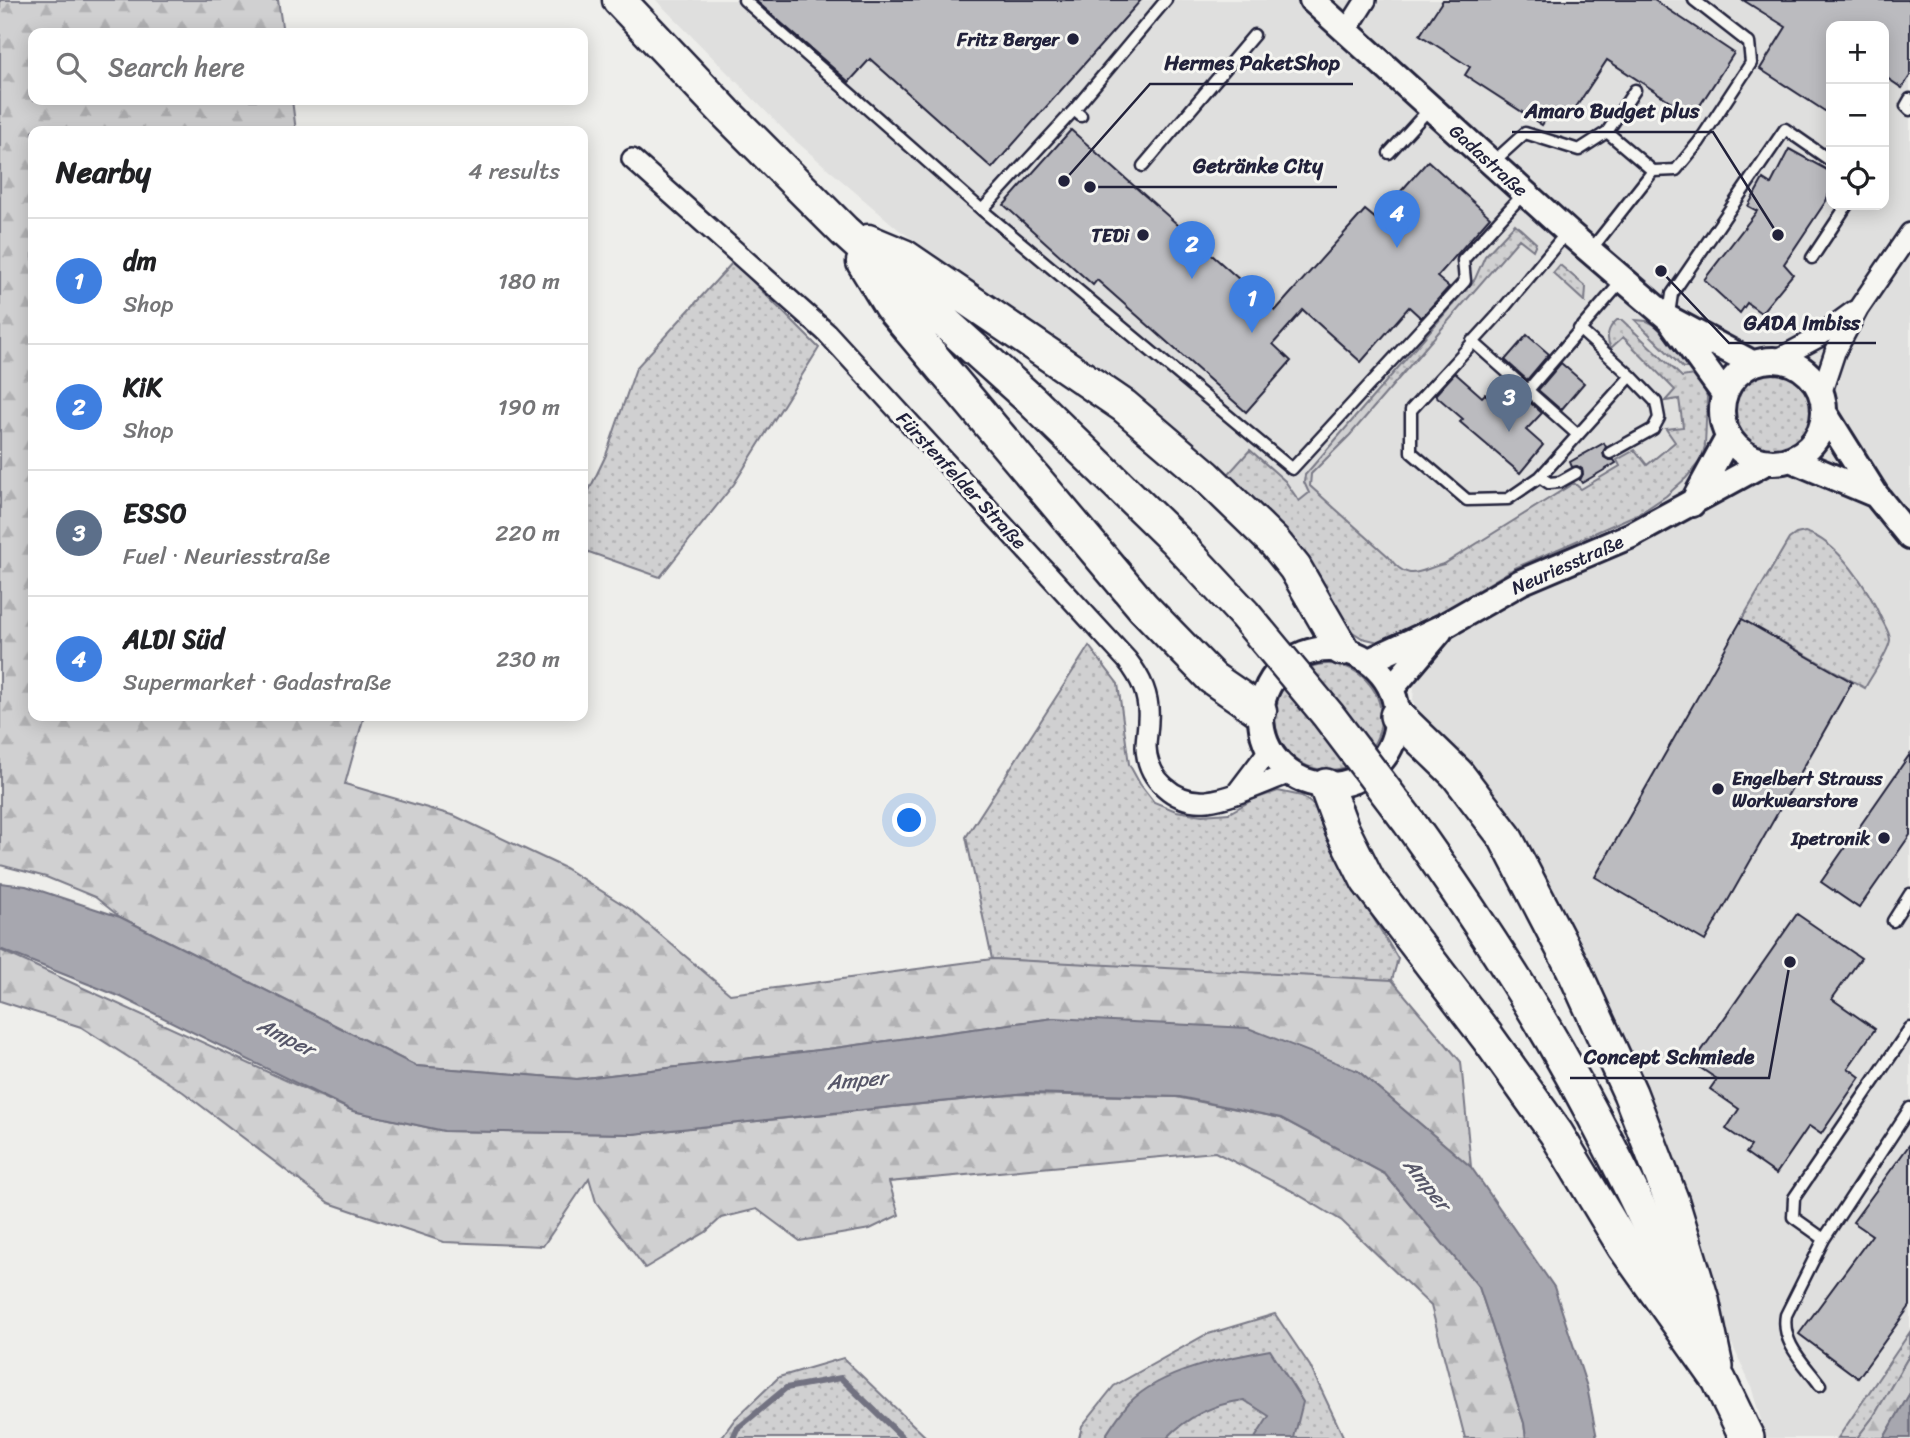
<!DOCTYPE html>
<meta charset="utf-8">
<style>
body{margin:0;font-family:Sriracha,sans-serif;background:#f2f2f2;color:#202124}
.controls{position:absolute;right:21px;top:21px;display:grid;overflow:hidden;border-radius:14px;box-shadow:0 4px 18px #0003}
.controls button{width:63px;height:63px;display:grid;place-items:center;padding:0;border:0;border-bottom:2px solid #e0e0e0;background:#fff;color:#202124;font:35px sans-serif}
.you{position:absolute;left:910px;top:821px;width:24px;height:24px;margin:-18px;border:5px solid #fff;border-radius:50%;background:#1a73e8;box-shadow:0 0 0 10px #1a73e833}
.badge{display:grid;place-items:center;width:46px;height:46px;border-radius:50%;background:#22223b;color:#fff;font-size:23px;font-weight:700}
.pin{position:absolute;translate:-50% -58px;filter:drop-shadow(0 2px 4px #0008)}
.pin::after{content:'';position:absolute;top:37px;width:24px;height:21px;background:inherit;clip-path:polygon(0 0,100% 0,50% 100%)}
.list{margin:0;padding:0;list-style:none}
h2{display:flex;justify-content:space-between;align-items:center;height:91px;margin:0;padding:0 28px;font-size:30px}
h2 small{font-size:23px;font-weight:400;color:#757577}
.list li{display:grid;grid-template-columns:46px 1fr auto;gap:21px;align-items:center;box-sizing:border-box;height:126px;padding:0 28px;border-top:2px solid #e0e0e0}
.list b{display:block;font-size:26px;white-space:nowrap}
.list p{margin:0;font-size:23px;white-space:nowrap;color:#757577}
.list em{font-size:23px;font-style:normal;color:#757577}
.icon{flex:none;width:38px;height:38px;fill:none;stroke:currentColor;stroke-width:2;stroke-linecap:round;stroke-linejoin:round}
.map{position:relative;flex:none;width:1910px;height:1438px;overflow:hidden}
.search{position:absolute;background:#fff;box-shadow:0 4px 18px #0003;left:28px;top:28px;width:560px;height:77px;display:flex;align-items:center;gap:18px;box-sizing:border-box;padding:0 24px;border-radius:14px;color:#757577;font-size:26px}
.panel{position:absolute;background:#fff;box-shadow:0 4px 18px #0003;left:28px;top:126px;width:560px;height:595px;border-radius:14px}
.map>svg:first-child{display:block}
.built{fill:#dfdfde;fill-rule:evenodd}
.grass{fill:url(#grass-dots);stroke:#797986;stroke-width:2}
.forest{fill:url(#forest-firs);stroke:#797986;stroke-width:2}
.water{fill:#a7a7af;stroke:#727281;stroke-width:2}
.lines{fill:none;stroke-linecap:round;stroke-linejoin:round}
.stream{stroke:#727281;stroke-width:6}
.building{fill:#bbbbbf;stroke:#22223b;stroke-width:2}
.service-casing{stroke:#22223b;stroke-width:15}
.minor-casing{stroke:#22223b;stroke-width:24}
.tertiary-casing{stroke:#22223b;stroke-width:30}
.primary-casing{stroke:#22223b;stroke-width:37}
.trunk-casing{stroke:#22223b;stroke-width:38}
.service{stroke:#f6f6f2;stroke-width:10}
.minor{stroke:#f6f6f2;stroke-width:19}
.tertiary{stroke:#f6f6f2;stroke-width:24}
.primary{stroke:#f6f6f2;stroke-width:32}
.trunk{stroke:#f6f6f2;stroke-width:33}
.primary-bridge-casing{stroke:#22223b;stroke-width:37;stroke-linecap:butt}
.primary-bridge{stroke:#f6f6f2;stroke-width:32}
.poi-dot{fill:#22223b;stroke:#f6f6f2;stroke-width:2.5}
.labels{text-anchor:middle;stroke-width:6;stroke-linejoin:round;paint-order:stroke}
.poi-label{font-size:19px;font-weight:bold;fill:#22223b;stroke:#f6f6f2;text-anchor:end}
.street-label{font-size:19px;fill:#22223b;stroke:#f6f6f2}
.water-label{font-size:21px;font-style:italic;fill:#575769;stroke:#f6f6f2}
.leader{fill:none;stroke:#22223b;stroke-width:2.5}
.callout-dot{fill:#22223b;stroke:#f6f6f2;stroke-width:2.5}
.callout-label{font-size:21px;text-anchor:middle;font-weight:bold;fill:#22223b;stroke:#f6f6f2;stroke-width:6;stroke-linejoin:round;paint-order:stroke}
</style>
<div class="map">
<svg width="1910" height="1438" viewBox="0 0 1910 1438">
<defs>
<pattern id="grass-dots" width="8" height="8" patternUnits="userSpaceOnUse" patternTransform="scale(1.75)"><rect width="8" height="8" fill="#d0d0d1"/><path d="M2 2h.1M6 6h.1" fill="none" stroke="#b2b2b4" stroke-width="1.8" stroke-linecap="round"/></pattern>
<pattern id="forest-firs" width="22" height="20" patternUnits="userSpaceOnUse" patternTransform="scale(1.75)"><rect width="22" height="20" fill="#d0d0d1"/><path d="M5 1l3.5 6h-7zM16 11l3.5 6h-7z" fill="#b2b2b4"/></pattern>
</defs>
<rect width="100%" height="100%" fill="#eeeeeb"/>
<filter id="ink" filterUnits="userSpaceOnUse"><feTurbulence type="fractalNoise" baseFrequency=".0143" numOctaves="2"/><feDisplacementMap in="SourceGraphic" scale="14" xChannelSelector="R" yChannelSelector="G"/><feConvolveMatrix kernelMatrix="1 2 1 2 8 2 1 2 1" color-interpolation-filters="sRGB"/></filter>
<g filter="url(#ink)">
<path class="built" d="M656,0h1254v1332l-72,106h-72l-15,-52 -38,-84 -59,-182 -236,-397 -5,-23 2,-23 -194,-201 -109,-97 -214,-150 -107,-92zM1831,26h53v179h-53z"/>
<path class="grass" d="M1515,224l21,19 -3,7 -14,-11 -169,196 -39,39 -1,12 79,71c20,28 31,12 55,7l130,-81 7,6 39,-23 -3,-6 18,-10 12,15 28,-23 -9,-13 17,-2 -4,-28 -14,2 10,-11 -52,-53 -12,11c-6,-10 -3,-21 6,-28h5l60,57 18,-3 7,23 -2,49 -4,14 -15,18 -20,18 -24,16 -127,56 -73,44 -51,27 -12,3 -17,-4 -17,-11 -122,-147 27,-30 35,31 14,20 10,-8 -5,-11 1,-7 170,-196 10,-23z
M733,262l86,86 -85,136 -74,93 -77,-27v-47l23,-48 30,-87z
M1560,265l26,22 -1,15 -32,-29z
M1635,320l12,1 8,4 38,40 -3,3h-7z
M1733 411a39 39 0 1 1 78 0a39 39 0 1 1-78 0Z
M1805,532c33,9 64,58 77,88 3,6 8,13 8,20 -1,12 -19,36 -25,48l-123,-69 47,-80 7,-5z
M1089,646l29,38 11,80 11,20 14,18 22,9 26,4 27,-2 25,-14 24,-8 24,5 16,13 29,65 51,85 -6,21 -145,-6 -255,-15 -26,-122z
M1275 717a53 53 0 1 1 106 0a53 53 0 1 1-106 0Z
M1275,1314l35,52 34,72h-265l3,-12 32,-40 91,-51z
M1910,1332v22l-36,62 -17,22h-19z
M843,1358l84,80h-206l14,-19 44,-42z"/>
<path class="forest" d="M0,0h278l5,33h-250v67h259l4,31h-263v585h331l-19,68 110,32 110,52 65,41 100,85 262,-35 400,21 69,82 10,105 -113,-96 -304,-53 -219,30 -258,31 -161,-13 -296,-149 -25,-20 -49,-20 -46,-12z
M0,950l353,161 91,20 189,3 386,-40 157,3 105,21 104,56 94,113 45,136 2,15h-61l-34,-132 -89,-85 -50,-30 -77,-39 -326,30 10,33 -29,14 -70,12 -43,-32 -36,9 -15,14 -61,36 -49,-66 -7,-24 -46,68 -99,-4 -115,-39 -146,-111 -102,-65 -81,-26z
M1910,1354v39l-26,45h-27l17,-22z"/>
<path class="water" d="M0,883l26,3 94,31 296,149 161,13 258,-31 219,-30 194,10 110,43 113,96 83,120 33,100 10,51h-71l-2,-15 -45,-136 -94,-113 -104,-56 -101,-21 -154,-4 -393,41 -189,-3 -91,-20 -232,-114 -121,-48z
M1270,1350l33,52 -9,36h-39l14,-22 -25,-16c-29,4 -56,16 -77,38h-63c7,-11 16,-25 25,-35 32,-33 97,-45 141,-53z
M1910,1393v45h-26z"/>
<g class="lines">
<path class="stream" d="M733,1438l4,-9 49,-41 55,-10 62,60"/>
</g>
<path class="building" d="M755,0h386l-149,168 -122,-109 -21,23z
M1443,0h211l80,53 -41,63 -86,-56 -40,61 -16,-10 -9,14 -77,-50 5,-8 -50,-32z
M1743,0h167v76l-8,12 -18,-12v-50h-53v89l-71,-46 26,-42z
M1071,130l204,181 90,-101 11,9 52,-58 62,56 -53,60 12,10 -28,31 -12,-11 -48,55 -58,-52 -30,34 18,17 -45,51 -149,-132 -4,5 -89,-80z
M1789,149l42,23v16l-5,13 -42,63 9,10 -32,39 -14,-10 -7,10 -36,-33 53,-69 -9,-5 15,-27 8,5z
M1527,335l22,19 -22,26 -22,-20z
M1561,363l23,20 -23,27 -23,-20z
M1455,373l27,24 3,-3 7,6 16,-17 34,30 -16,17 17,15 -23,28 -60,-51 3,-3 -28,-24z
M1604,443l2,4 -3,5 1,5 5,3h5l2,3 -34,20 -2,-3 3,-6 -1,-5 -5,-3 -5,1 -2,-5z
M1742,619l110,63 -147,259 -110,-64z
M1910,754v81l-51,73 -38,-26z
M1797,914l64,44 -29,41 43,30 -27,39 12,9 -39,57 -12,-8 -33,48 -30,-21 5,-7 -25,-17 13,-20 -29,-20 7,-10 -24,-16z
M1910,1144v162l-52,72 -59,-44 73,-99 -19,-13z"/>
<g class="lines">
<g class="service-casing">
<path id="service" d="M744,0l238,210
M1910,99l-4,7 4,4
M1074,110l-92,100 310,259 173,-188 -2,-21 61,-67
M1081,116l-7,-6 92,-110
M1607,132l28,-42
M1389,153l42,-46
M1492,163l33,-30 54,17 28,-18 46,39 -63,80
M1143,166l111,-131
M1653,171l23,-1 23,-28 52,-79 -2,-20 -55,-43
M1567,232l-70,84 -86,94v42l56,48 41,-1 32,-22 91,-101 -52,-47
M1812,258l35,-53
M1669,314l3,-20 113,-165 46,32
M1472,341l106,94
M1528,390l94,-109
M1610,453l43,-24 6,-11 -3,-16 -25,-26
M1540,477l9,6 11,-1 16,-9
M1893,921l17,-27
M1824,1239l-31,-22 1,-19 116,-170
M1820,1385c-16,-22 -39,-42 -34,-70l38,-76 86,-131"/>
</g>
<g class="minor-casing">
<path id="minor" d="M1347,30l19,-30
M632,159l195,174 300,327c14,18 23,36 21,60 0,9 -2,18 -2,27 1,31 28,57 61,54 26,-3 58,-19 83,-28
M1778,359l39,-21 37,-27
M1821,394l14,-42 23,-43 52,-76
M1238,791l31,-41"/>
</g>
<g class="tertiary-casing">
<path id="tertiary" d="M1312,0l256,232 100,86 84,45
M1673,324l51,70
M1722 411a51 51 0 1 1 102 0a51 51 0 1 1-102 0Z
M1824,412l52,83 34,42
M1790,459l86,36
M1692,504l36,-66
M1261 717a68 68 0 1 1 136 0a68 68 0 1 1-136 0Z
M1369,661l75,-35 77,-44 111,-47 134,-73
M1391,689l49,-58"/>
</g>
<g class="primary-casing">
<path id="primary" d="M619,0l107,113 118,118 188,170 143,139 69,74
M868,241l36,15 220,150 82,70 69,67 20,25 47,81
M863,262l27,44 253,301 69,71 48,33
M1409,822c37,52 73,105 107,159 72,114 130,236 185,359"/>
</g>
<g class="trunk-casing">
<path id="trunk" d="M1397,716l60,58 48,63 68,131 57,125 42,109 30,98 14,67
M1326,786l16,43 26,52 120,157 68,95 68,113 95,134 28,58"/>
</g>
<use href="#service" class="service"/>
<use href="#minor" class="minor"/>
<use href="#tertiary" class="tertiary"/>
<use href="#primary" class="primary"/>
<use href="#trunk" class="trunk"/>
<g class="primary-bridge-casing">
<path id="primary-bridge" d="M1244,614l84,101 81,107"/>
</g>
<use href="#primary-bridge" class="primary-bridge"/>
</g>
</g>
<g class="poi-dot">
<circle cx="1073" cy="39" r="7"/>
<circle cx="1143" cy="235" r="7"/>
<circle cx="1718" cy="789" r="7"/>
<circle cx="1884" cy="838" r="7"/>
</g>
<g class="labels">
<g class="poi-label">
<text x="1059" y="46">Fritz Berger</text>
<text x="1129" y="242">TEDi</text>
<text x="1732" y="785" text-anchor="start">Engelbert Strauss<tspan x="1732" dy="22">Workwearstore</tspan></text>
<text x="1870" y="845">Ipetronik</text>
</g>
<g class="street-label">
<text transform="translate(1489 160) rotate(42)" y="7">Gadastraße</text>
<text transform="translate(962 480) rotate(47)" y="7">Fürstenfelder Straße</text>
<text transform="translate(1567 564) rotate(-24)" y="7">Neuriesstraße</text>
</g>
<g class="water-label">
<text transform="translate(286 1037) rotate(27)" y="7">Amper</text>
<text transform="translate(857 1080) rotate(-5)" y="7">Amper</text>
<text transform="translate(1427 1184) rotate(51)" y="7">Amper</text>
</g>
</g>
<path class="leader" d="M1064 181L1150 84H1353M1778 235L1713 132H1512M1090 187L1179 187H1337M1661 271L1729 343H1876M1790 962L1769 1078H1570"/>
<g class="callout-dot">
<circle cx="1064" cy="181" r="7"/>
<circle cx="1778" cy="235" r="7"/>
<circle cx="1090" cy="187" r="7"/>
<circle cx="1661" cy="271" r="7"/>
<circle cx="1790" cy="962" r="7"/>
</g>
<g class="callout-label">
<text x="1252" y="70">Hermes PaketShop</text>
<text x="1612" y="118">Amaro Budget plus</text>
<text x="1258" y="173">Getränke City</text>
<text x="1802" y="330">GADA Imbiss</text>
<text x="1669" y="1064">Concept Schmiede</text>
</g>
</svg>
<div class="controls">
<button>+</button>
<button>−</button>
<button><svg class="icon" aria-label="locate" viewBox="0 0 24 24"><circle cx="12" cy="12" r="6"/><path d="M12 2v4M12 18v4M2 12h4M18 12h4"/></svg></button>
</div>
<div class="you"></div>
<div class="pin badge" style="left:1252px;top:333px;background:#3f7fe0">1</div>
<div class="pin badge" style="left:1192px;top:279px;background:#3f7fe0">2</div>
<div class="pin badge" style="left:1509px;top:432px;background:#5c6f8a">3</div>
<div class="pin badge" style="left:1397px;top:248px;background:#3f7fe0">4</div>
<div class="search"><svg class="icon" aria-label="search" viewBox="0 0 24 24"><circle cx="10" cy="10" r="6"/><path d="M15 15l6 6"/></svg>Search here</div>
<section class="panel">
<h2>Nearby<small>4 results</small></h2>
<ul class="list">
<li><span class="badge" style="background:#3f7fe0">1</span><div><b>dm</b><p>Shop</p></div><em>180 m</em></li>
<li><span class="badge" style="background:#3f7fe0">2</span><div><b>KiK</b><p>Shop</p></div><em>190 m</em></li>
<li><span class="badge" style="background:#5c6f8a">3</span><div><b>ESSO</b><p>Fuel · Neuriesstraße</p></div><em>220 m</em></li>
<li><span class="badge" style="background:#3f7fe0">4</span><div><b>ALDI Süd</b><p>Supermarket · Gadastraße</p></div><em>230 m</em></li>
</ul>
</section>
</div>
